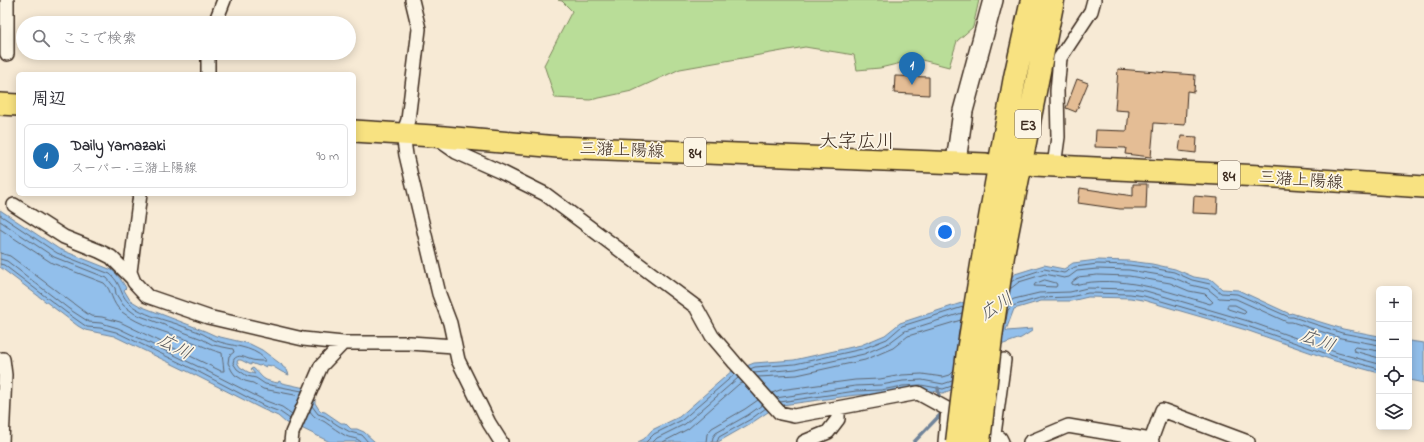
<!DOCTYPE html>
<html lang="ja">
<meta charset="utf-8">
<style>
body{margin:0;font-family:"Indie Flower","Klee One",sans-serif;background:#f2f2f3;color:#2b2b33}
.controls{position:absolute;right:12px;bottom:12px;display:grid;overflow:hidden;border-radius:6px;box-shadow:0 2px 10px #0003}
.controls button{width:36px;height:36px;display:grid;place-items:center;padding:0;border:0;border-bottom:1px solid #e1e1e2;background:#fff;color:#2b2b33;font:20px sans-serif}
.you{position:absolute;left:945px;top:232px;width:14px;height:14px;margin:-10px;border:3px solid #fff;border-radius:50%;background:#1a73e8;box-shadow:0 0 0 6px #1a73e833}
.badge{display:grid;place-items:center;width:26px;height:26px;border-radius:50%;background:#1f6fb2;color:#fff;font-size:13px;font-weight:700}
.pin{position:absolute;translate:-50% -33px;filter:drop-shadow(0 1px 2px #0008)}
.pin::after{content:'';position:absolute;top:21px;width:14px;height:12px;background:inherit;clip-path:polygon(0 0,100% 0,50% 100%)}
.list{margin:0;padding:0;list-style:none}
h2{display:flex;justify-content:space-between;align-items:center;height:52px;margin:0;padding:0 16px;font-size:17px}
h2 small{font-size:13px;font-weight:400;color:#7c7c81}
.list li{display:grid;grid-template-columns:26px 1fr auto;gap:12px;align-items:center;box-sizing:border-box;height:64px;margin:0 8px 8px;padding:0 8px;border:1px solid #e1e1e2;border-radius:6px}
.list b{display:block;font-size:15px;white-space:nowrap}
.list p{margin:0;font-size:13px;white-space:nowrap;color:#7c7c81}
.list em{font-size:13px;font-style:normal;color:#7c7c81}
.icon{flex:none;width:22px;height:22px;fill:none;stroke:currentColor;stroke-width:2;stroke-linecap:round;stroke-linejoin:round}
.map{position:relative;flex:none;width:1424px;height:442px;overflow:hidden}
.search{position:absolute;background:#fff;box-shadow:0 2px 10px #0003;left:16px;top:16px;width:340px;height:44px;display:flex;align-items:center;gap:10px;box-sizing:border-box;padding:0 14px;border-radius:22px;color:#7c7c81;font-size:15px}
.panel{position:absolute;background:#fff;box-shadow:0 2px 10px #0003;left:16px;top:72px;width:340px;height:124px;border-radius:6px}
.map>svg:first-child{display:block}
.green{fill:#b9dd98;stroke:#7a845b}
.water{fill:#92bfeb;stroke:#6f8399}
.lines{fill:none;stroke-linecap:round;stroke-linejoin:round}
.shore{stroke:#5e6670;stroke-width:1}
.stream{stroke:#6f8399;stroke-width:3.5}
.building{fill:#e4bd95;stroke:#3b2a1e}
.street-casing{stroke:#3b2a1e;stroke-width:16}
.secondary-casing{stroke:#3b2a1e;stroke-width:22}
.primary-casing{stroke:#3b2a1e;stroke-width:24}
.highway-casing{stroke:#3b2a1e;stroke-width:25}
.street{stroke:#fcf5e5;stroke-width:13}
.secondary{stroke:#fcf5e5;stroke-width:19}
.primary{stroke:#f8e281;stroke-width:21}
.highway{stroke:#f8e281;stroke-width:22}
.highway-bridge-casing{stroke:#3b2a1e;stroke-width:25;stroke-linecap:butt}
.highway-bridge{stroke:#f8e281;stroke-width:22}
.labels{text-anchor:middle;stroke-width:3.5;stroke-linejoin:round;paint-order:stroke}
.shield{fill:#fcf5e5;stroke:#75675a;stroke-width:1}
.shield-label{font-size:16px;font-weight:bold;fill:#3b2a1e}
.street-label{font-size:17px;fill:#3b2a1e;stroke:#fcf5e5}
.water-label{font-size:18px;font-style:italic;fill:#55575c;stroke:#fcf5e5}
.quarter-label{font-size:19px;fill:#3b2a1e;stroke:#fcf5e5}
</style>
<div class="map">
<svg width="1424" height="442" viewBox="0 0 1424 442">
<rect width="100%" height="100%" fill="#f7ead5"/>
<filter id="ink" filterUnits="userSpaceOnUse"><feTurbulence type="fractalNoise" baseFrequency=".025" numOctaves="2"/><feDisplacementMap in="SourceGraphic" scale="8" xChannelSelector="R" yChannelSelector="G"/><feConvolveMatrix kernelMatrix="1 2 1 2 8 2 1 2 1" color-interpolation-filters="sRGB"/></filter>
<g filter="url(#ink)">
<path class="green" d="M558,0h421l-6,27 -16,14 -8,26 -31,-8 -38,9 -23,2 -3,-15 -49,-8 -125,22 -48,22 -42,9 -35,-2 -11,-33 28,-54 -10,-10z"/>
<path class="water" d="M0,210l59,39 53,21c6,5 10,11 14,18l-2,2 6,10 10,6 65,25 11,5 34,8 12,6 20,15v1l5,4 2,5 -7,-3 -10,-6 -6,-1v2l-4,-2 -3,1 -8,-3v2l-10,-5h-3l-1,2 3,5 8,5 7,2 -4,-5 2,-1c11,9 7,12 25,15l1,-2 3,2 23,5 10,11v4l5,8 5,1 16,11h4l6,6h6l7,3 11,10h-45l-37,-18 -7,-1 -8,-7 -16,-7 -67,-34 -81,-39 -29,-6 -7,-4 -78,-59z
M1097,260l32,1 23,3 23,5 19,8 18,3 10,9 16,1 52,24 1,-1 52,16 36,7v37l-44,-12 -89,-31 -103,-30 -13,-2 -42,-1 -17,4h-30l-27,8 -8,21 1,1 25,-2v2l-11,7 -26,9 -36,40 -16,6 -22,-4 -39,5 -26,1 -74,10 -11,5 -18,12 -35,20h-80l6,-3 8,-9 27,-13 54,-47 11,-3 10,-4 40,-3 67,-15 24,-10 15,-12 83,-27 32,-22 29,-9 20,4 9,-6z
M1409,341l15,2v40l-15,-3z"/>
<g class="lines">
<path class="shore" d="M0,215l57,38 53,21c14,12 8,24 27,35 12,7 27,11 40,15 9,4 18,6 26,10 4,2 7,4 11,6 18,7 37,5 51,19v2c-5,0 -11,0 -16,-2 -6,-2 -10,-5 -15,0l-1,4 4,6 10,7 9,2 9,6 37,7
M0,221l54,36 53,21 8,10 1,6 7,11 12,9 67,25 11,6 20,4 1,3 -5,4 -1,7 4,8 3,4 10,6 8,2 10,6 37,7
M0,229l52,34 52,20c8,7 7,20 18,29 18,14 44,20 66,28 11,4 22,10 34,13l2,18h-3l-101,-49 -18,-5 -11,-1 -5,-3 -76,-57 -10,-3
M0,259l7,2 62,48 20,13 12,1 17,5 81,39 67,34 16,6 10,7
M0,264l4,1 63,48 20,14 13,1 16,4 81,39 67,35 16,6 10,7
M1098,275l31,1 41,7 19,8 16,3 8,8 -3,2c-44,-13 -90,-30 -136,-19l-2,-1v-2l7,-5z
M1045,280l11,3 1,2 -1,2 -22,-1 1,-2z
M1011,282l6,-4 27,-9 20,4 11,-6 22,-3 32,1 23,3 22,4 18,8 18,4 11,9 16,1 52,23h4l49,16 37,7
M1010,289l9,-7 26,-8 19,4 5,-1 8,-6 20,-2 32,1 43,7 19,8 17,4 11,9 17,1 51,23h5l49,16 38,7
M1008,302l6,-3 25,-6 31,-1 17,-4 44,1 15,2 102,30 90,32 41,11
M1229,305h6l10,5 1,2 -2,2 -16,-5 -1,-2z
M1006,320l2,-10 4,-4 28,-8 30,-1 18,-4 42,1 14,2 103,30 89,31 43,12
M1379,351l-24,-4 -2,2 1,2 25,7
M750,369l5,-2 40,-3 67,-15 25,-10 15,-13 61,-19
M754,373l42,-4 68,-15 25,-11 16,-12 57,-18
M758,377l39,-2 68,-15 28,-12 15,-12 53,-16
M772,393l8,-3 75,-10 25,-1 22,-4 20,-1 21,3 7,-2 3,-3
M776,398l79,-12 26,-1 22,-4 19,-1 21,4 9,-3
M780,402l76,-11 25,-1 22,-4 18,-1 22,4 9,-3
M312,406l6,8 6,2 15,10 4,2 7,4 12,3 6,7
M310,411c5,8 8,7 15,11 7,5 14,10 21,14 6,3 10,1 15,6
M646,442l8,-8 28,-14 53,-46
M653,442l4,-4 28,-14 53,-46
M663,442l25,-13 51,-45 4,-1
M706,442l1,-8 5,-6 33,-19 13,-9
M712,442l1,-5 3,-4 32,-18 14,-10
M717,442l2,-5 32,-18 15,-11"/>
<path class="stream" d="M938,388l2,14
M914,442l27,-28v-4"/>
</g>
<path class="building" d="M1118,69l77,6 -1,17 -7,-1 -2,34 -31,-2 -3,34 -26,-3 1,-6 -31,-1 1,-17 31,1 2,-20 -14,-1z
M895,76l34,1v18l-35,-2z
M1077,79l11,4 -12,29 -10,-4z
M1181,136l16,1 -1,16 -17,-2z
M1133,184h14l-1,25h-26l-42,-6 2,-15 53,8z
M1194,196l24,2 -1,16 -24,-1z"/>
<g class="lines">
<g class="street-casing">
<path id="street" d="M412,0l7,29 -11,91 -5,14 3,21 33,139 11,29 8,37 31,63 12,19
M215,23l9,-23
M7,54v-54
M208,74v-21
M436,138l20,14 45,20 44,22 151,113 16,29 23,27 45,50 14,3 124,-23 82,45 2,4
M1054,166l4,-29 -1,-46 3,-33 31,-47 3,-11
M140,194l-10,78 4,10 13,14 61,21 95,22 40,4
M14,205l50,32 35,14 12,6 21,21
M1151,440l11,-30 86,32
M2,442l3,-67 -2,-16
M291,442l1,-9 29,-67 22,-23h67l44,3
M804,442l24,-10 10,-13v-11
M945,442l3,-33
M993,442l11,-82
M1030,442l38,-16 83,14 1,2"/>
</g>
<g class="secondary-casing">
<path id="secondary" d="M956,162l7,-51 30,-111"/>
</g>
<g class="primary-casing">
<path id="primary" d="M0,104l18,1
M354,131l79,5 125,11 428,17
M1034,165l227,11 163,11"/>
</g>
<g class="highway-casing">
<path id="highway" d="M985,246l30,-169 17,-77
M1004,249l49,-249"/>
</g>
<use href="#street" class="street"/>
<use href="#secondary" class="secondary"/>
<use href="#primary" class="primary"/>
<use href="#highway" class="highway"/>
<g class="highway-bridge-casing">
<path id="highway-bridge" d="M957,442l11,-91 17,-105
M979,442l12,-105 13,-88"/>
</g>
<use href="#highway-bridge" class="highway-bridge"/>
</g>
</g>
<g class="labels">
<g class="shield">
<rect x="1015" y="110" width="26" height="28" rx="3"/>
<rect x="684" y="138" width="22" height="28" rx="3"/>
<rect x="1218" y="161" width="22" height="28" rx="3"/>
</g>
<g class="shield-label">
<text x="1028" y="130">E3</text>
<text x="695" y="158">84</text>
<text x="1229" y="181">84</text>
</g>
<g class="street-label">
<text transform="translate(622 149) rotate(2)" y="6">三潴上陽線</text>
<text transform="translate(1301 179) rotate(4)" y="6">三潴上陽線</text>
</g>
<g class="water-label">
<text transform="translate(996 306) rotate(-33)" y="6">広川</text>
<text transform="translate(1318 340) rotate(21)" y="6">広川</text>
<text transform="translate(175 346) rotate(28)" y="6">広川</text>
</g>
<g class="quarter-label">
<text x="857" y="147">大字広川</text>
</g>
</g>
</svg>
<div class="controls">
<button>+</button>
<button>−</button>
<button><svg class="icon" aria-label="locate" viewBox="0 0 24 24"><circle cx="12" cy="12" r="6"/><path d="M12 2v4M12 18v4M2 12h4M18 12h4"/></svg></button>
<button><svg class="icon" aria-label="layers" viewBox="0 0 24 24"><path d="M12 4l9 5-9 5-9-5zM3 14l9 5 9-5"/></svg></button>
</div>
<div class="you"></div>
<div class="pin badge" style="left:912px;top:85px">1</div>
<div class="search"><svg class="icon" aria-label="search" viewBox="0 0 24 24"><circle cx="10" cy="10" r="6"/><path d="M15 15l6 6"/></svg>ここで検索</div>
<section class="panel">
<h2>周辺<small></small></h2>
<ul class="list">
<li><span class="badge">1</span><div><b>Daily Yamazaki</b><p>スーパー · 三潴上陽線</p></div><em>90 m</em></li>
</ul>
</section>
</div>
